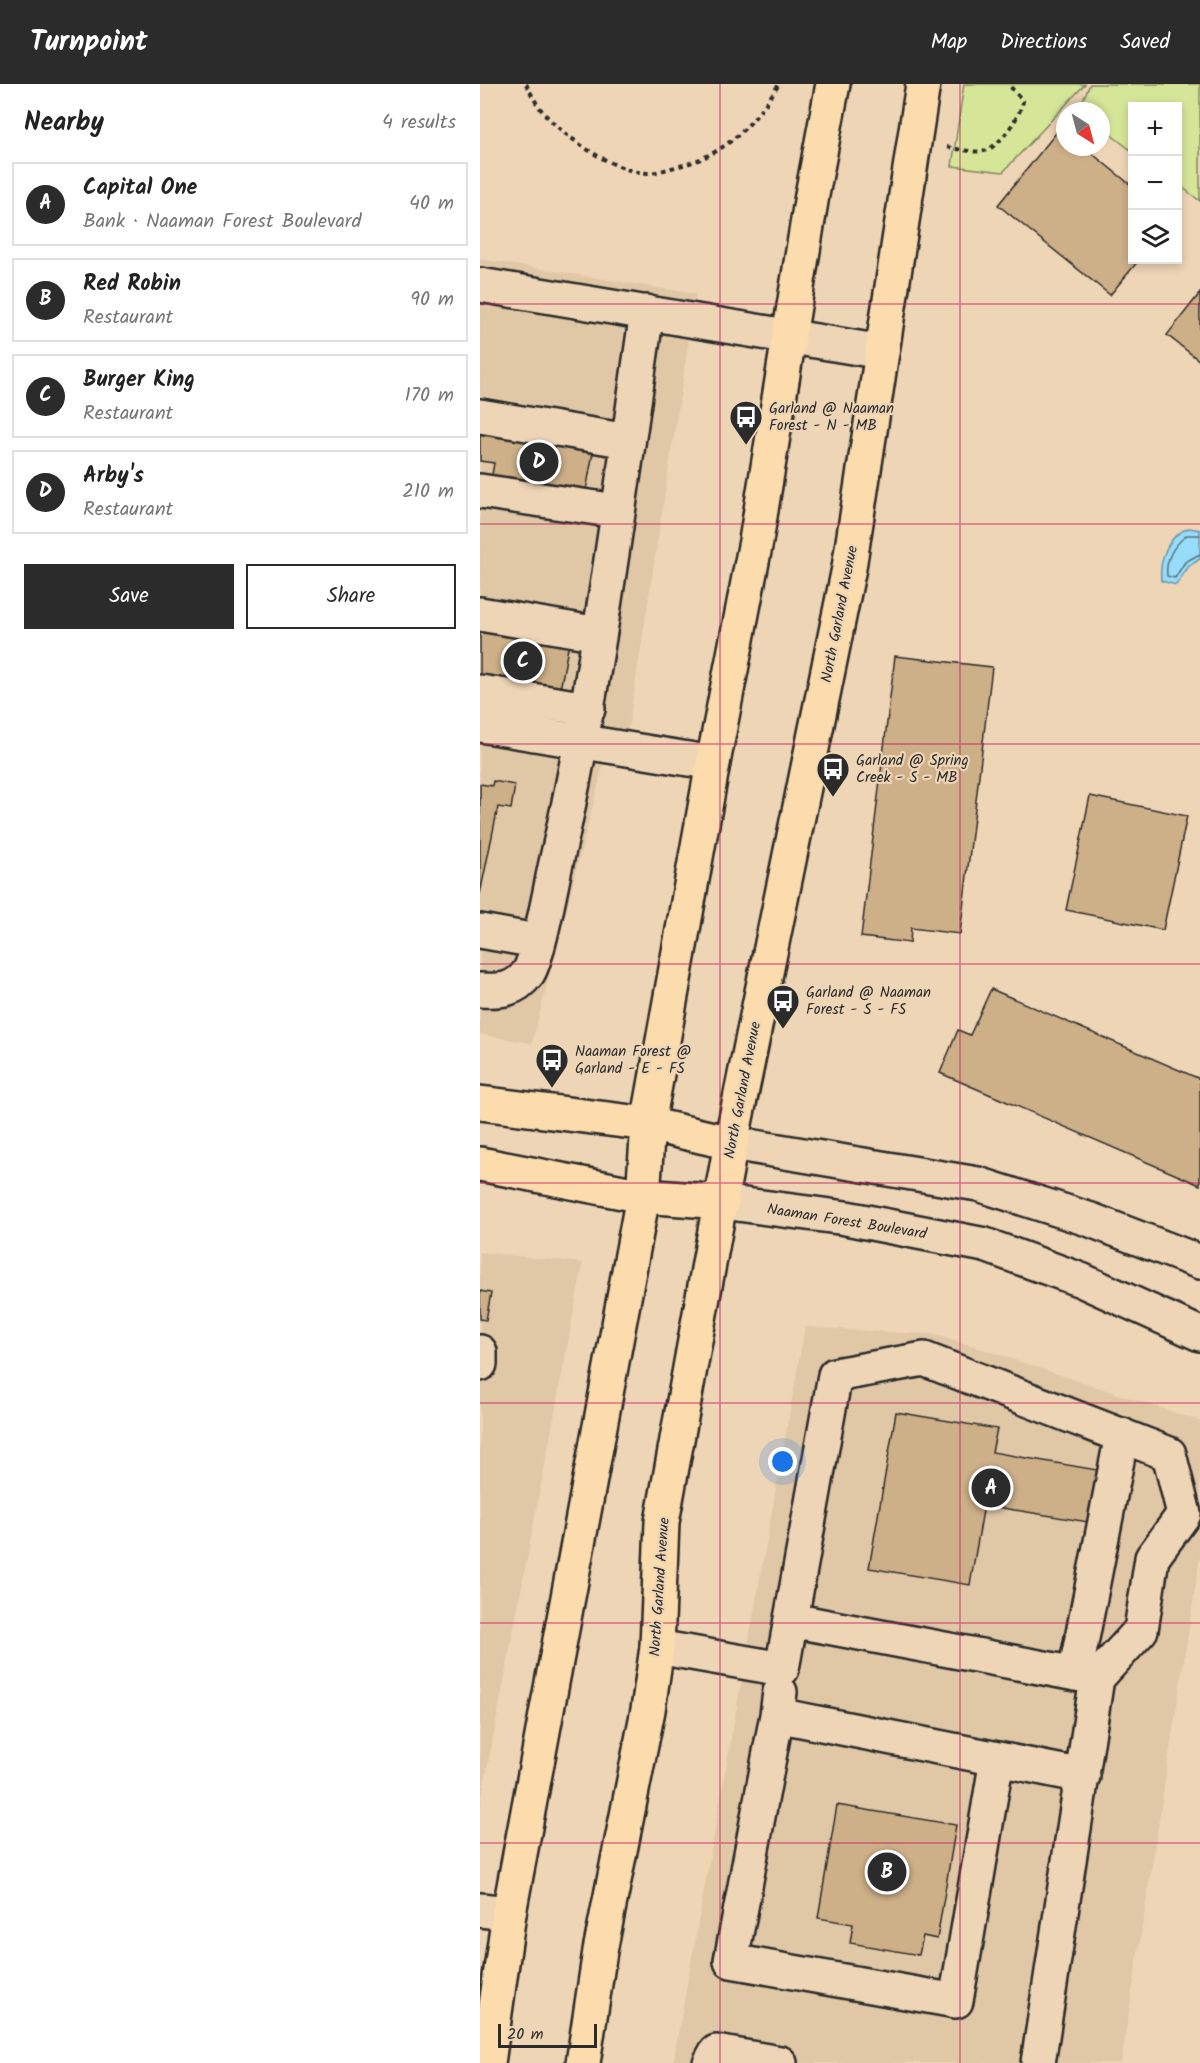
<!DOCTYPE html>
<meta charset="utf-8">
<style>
body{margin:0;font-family:Kalam,sans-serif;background:#f2f2f2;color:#222}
.controls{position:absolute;right:18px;top:18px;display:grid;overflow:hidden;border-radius:0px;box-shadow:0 3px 9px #0003}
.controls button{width:54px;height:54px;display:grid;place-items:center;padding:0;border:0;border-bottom:2px solid #e0e0e0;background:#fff;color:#222;font:30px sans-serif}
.compass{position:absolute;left:576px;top:18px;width:54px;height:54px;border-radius:50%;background:#fff;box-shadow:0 3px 9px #0003;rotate:144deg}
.scale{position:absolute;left:18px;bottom:15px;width:99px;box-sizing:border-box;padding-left:6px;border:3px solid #2b2b2b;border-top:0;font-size:16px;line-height:21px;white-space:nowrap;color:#2b2b2b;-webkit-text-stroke:4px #eed5b6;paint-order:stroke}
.you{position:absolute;left:303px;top:1378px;width:21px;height:21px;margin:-15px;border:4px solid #fff;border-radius:50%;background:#1a73e8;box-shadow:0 0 0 9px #1a73e833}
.badge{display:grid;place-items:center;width:39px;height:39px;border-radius:50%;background:#2b2b2b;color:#fff;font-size:20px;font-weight:700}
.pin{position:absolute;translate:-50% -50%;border:3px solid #fff;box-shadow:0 2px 6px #0006}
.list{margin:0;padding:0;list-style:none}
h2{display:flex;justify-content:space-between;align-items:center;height:78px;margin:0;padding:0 24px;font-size:26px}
h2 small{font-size:20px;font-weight:400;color:#767676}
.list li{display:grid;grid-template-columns:39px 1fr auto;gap:18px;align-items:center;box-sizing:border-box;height:84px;margin:0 12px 12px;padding:0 12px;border:2px solid #e0e0e0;border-radius:0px}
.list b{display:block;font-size:22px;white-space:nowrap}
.list p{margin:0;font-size:20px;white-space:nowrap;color:#767676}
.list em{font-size:20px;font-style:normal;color:#767676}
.actions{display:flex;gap:12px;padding:18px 24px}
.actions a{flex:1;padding:14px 0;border:2px solid #2b2b2b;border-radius:0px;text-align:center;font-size:21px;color:#2b2b2b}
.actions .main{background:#2b2b2b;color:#fff}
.icon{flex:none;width:33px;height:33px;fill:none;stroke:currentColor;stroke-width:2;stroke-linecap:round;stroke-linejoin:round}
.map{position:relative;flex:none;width:720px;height:1979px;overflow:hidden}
header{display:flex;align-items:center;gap:36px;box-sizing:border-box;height:84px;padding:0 30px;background:#2b2b2b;color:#fff}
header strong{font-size:28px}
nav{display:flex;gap:33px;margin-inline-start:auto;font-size:21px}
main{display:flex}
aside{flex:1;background:#fff}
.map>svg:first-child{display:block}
.built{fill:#e0c7a6}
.green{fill:#d6e699;stroke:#808862;stroke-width:1.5}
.water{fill:#97dcf9;stroke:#6c95a7;stroke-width:1.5}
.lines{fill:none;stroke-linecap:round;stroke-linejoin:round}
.shore{stroke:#56727d;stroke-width:1.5}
.building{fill:#cdaf88;stroke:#2b2b2b;stroke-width:1.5}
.minor-casing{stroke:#2b2b2b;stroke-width:38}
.major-casing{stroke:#2b2b2b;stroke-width:38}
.path{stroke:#2b2b2b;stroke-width:4;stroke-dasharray:4.5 4.5;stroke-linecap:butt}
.minor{stroke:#eed5b6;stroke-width:33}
.major{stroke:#fcdcac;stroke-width:33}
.grid{fill:none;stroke:#c2185b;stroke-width:1.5;stroke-opacity:0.55}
.labels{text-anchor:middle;stroke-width:4.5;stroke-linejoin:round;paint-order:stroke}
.poi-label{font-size:15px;fill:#2b2b2b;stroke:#eed5b6;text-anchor:start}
.street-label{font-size:15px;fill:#2b2b2b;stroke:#eed5b6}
</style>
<header>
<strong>Turnpoint</strong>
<nav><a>Map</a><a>Directions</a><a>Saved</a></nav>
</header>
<main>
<aside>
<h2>Nearby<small>4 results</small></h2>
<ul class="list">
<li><span class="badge">A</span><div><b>Capital One</b><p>Bank · Naaman Forest Boulevard</p></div><em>40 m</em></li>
<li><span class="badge">B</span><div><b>Red Robin</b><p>Restaurant</p></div><em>90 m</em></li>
<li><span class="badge">C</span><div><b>Burger King</b><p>Restaurant</p></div><em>170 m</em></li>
<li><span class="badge">D</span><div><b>Arby's</b><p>Restaurant</p></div><em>210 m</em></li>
</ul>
<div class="actions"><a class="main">Save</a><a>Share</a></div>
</aside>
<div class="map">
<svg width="720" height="1979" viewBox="0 0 720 1979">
<rect width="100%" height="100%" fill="#eed5b6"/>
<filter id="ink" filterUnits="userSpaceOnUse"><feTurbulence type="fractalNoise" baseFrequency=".0167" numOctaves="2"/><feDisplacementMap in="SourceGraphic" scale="12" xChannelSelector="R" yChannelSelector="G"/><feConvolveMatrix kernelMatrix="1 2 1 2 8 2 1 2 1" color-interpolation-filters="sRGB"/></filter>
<g filter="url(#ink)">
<path class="built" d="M0,175l216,35 -68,436 -148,-25z
M0,653l124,25 -72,281 -52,-9z
M0,1168l103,11 -103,544z
M325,1243l134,8 261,86v136l-79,506h-448z"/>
<path class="green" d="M484,0h121l-82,88 -51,-6z
M610,0h110v117l-22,-17v-78h-46v45l-31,-24v-16h-23z"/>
<path class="water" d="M709,444l11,2v29l-11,7 -13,19 -15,-4c-2,-21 6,-46 28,-53z"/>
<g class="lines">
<path class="shore" d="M720,451h-13c-13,10 -22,23 -20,41l8,2 10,-16 15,-8"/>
</g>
<path class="building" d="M580,44l5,4v15h19l48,39v74h7l-29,35 -112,-90z
M720,209v68l-33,-26z
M0,344l114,19 -8,44 -58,-3 1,-7 -37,-6 2,-12 -14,-2z
M0,542l89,17 -10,52 -79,-15z
M415,572l97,11 -32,267 -49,-6 -1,15 -49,-6z
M13,697l22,4 -4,24 -13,-2 -18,87v-110l12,2z
M610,712l97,20 -24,114 -97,-20z
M511,905l209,90v106l-260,-112 18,-43 12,5z
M0,1207l11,2 -5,27 -6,-1z
M416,1328l101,17 -5,23 111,19 -9,52 -110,-18 -14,80 -101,-17z
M357,1721l119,20 -19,114 -14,-3 -4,19 -69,-12 3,-19 -35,-6z"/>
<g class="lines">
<g class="minor-casing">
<path id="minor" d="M0,201l402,67
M0,332l148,25
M0,407l137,20
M0,530l119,20
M0,608l108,17
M0,641l233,38
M0,847l57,10
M0,906c20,1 35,1 48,-17 10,-14 23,-88 28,-110 41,-181 64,-367 91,-551
M251,1059l247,41 113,36 109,42
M242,1118l124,16 139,27 96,35 119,54
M0,1268v12
M311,1536l306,58
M177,1563l125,22 53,-294 89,-16 245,95 15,60 -32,44 -11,72 -44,48 -59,385
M595,1590l47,-239
M300,1608l-3,23 306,61
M297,1631l-46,246 225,40 41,-242
M0,1826l29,3
M230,1979l6,-11 64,11"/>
</g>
<g class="major-casing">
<path id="major" d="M0,1019l168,21 83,19
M0,1080l163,32 79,6
M8,1979l21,-150 134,-717 5,-72 65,-361 43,-222 56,-346 21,-111
M103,1979l17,-112 48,-241 9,-63 5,-125 69,-379 118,-575 74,-484"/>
</g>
<path class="path" d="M46,0c5,9 10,20 17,28 20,24 72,61 105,61 7,0 16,-3 23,-5 51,-10 81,-41 108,-84
M467,63c10,2 27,6 37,4 15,-3 37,-36 39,-50l-15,-17"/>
<use href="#minor" class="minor"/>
<use href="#major" class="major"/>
</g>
</g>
<path class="grid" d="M240,0v1979M480,0v1979M0,220h720M0,440h720M0,660h720M0,880h720M0,1099h720M0,1319h720M0,1539h720M0,1759h720"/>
<defs>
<g id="bus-pin" transform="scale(1.725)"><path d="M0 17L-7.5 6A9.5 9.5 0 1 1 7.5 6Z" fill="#2b2b2b" stroke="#eed5b6"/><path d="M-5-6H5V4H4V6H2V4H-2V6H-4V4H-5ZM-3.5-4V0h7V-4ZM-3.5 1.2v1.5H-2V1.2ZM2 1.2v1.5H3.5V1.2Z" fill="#fff"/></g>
</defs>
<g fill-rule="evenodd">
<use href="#bus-pin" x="266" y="333"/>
<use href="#bus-pin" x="353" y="685"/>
<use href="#bus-pin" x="303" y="917"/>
<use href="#bus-pin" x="72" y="976"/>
</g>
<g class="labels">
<g class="poi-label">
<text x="289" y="329">Garland @ Naaman<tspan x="289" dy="17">Forest - N - MB</tspan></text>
<text x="376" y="681">Garland @ Spring<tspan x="376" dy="17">Creek - S - MB</tspan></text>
<text x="326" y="913">Garland @ Naaman<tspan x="326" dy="17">Forest - S - FS</tspan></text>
<text x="95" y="972">Naaman Forest @<tspan x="95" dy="17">Garland - E - FS</tspan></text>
</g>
<g class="street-label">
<text transform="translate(359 530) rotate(-79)" y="5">North Garland Avenue</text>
<text transform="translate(262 1006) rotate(-79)" y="5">North Garland Avenue</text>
<text transform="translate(367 1137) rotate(9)" y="5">Naaman Forest Boulevard</text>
<text transform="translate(179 1503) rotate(-86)" y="5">North Garland Avenue</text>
</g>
</g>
</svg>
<div class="controls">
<button>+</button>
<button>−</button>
<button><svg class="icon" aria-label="layers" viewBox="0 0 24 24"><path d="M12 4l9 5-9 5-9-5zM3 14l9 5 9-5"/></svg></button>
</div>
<svg class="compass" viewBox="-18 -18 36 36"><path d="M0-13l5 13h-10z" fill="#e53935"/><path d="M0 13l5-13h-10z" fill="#767676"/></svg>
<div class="scale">20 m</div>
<div class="you"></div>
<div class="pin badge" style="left:511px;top:1404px">A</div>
<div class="pin badge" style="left:407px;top:1788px">B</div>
<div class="pin badge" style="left:43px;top:577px">C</div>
<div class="pin badge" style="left:59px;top:378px">D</div>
</div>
</main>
